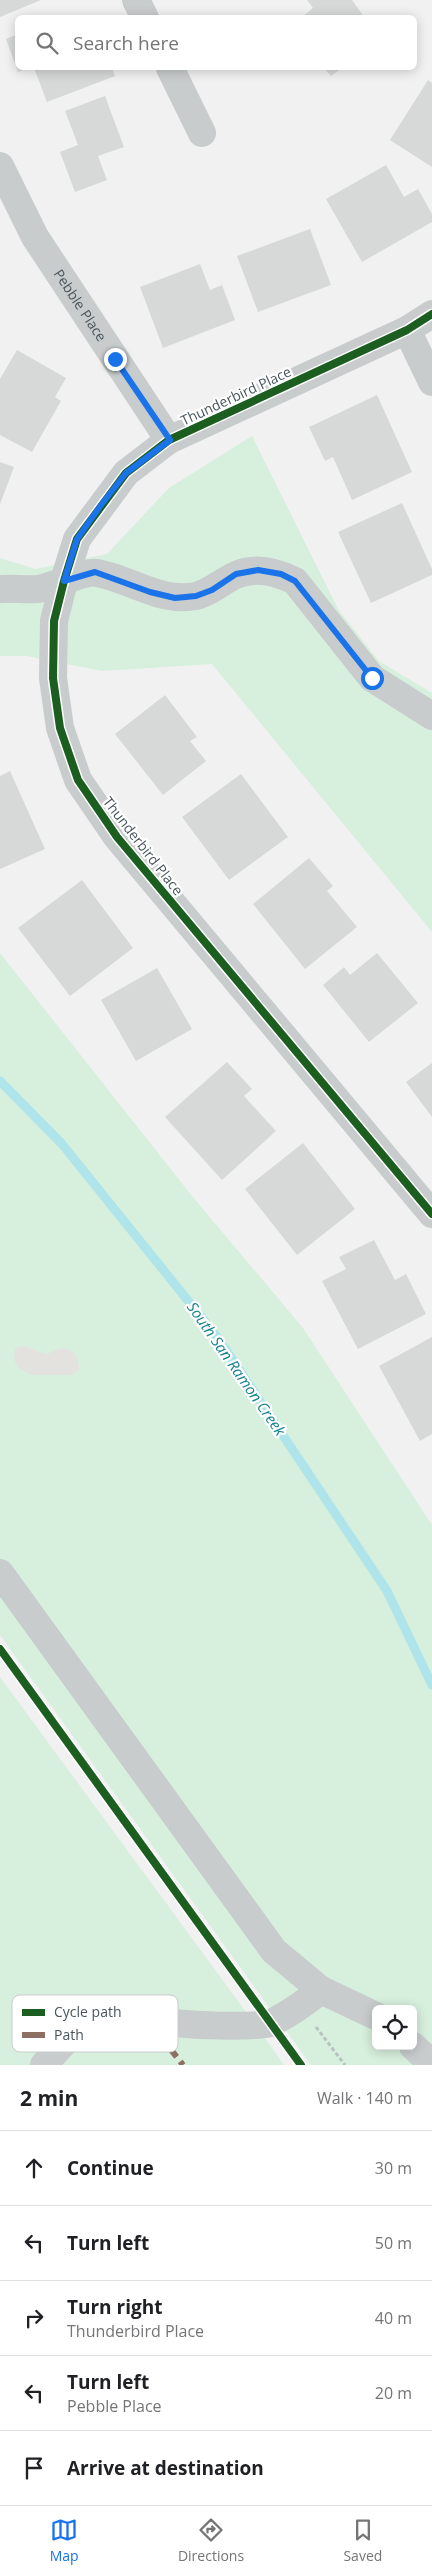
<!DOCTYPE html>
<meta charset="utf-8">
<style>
body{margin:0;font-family:"Open Sans",sans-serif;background:#f2f2f2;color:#202124}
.controls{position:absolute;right:15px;bottom:15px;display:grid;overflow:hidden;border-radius:8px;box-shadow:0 2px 12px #0003}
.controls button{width:45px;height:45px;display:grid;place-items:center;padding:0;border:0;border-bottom:1px solid #e0e0e0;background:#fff;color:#202124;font:25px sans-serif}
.stop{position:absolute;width:15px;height:15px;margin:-11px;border:4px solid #1a73e8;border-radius:50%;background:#fff}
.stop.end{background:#1a73e8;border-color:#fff;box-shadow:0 1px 5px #0008}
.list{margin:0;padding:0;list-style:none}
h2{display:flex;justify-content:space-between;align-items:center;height:65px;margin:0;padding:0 20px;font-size:21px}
h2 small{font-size:16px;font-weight:400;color:#757577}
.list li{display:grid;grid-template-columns:32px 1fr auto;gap:15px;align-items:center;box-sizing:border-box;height:75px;padding:0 20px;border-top:1px solid #e0e0e0}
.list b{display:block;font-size:19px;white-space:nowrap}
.list p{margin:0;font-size:16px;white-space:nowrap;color:#757577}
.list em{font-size:16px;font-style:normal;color:#757577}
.icon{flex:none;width:28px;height:28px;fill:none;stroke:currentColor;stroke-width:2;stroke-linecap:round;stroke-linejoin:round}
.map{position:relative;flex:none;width:432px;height:2065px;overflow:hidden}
.search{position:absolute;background:#fff;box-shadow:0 2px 12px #0003;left:15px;right:15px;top:15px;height:55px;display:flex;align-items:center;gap:12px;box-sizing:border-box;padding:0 18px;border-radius:8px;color:#757577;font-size:19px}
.sheet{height:440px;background:#fff}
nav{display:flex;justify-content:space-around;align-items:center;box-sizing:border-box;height:70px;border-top:1px solid #e0e0e0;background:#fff;font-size:14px;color:#757577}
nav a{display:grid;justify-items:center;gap:2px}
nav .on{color:#1a73e8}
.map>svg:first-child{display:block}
.green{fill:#d7efdd;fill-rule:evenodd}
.sand{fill:#e4e2de}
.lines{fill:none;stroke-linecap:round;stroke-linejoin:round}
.stream{stroke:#aee4ea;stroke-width:9}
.building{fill:#d7d9d9}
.path{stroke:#b8c3bf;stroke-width:3;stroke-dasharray:4 2.5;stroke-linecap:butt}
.minor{stroke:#c8cccd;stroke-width:28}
.quiet{stroke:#8d6e63;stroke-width:6;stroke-dasharray:12 6;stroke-linecap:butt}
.cycleway-casing{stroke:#fff;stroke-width:11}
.cycleway{stroke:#1b5e20;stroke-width:8}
.route{stroke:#1a73e8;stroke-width:6}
.labels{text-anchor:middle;stroke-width:4.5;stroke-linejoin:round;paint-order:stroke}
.street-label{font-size:14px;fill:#49555c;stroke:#fff}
.water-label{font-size:15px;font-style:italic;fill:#14828e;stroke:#fff}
.key{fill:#fff;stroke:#c8ccce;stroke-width:1}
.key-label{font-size:14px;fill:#49555c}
</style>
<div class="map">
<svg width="432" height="2065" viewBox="0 0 432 2065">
<rect width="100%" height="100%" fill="#f1f1f1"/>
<path class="green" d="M252,436l86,173 41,52 53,32v239l-220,-268 -110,7 -76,-15h-26v-98l36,11 71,-15 62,-66z
M0,953l192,243 111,132 129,197v540h-121l-311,-430zM376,2009h37v37h-37z
M0,1677l260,354 24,34h-284z"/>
<path class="sand" d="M24,1346l21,8c5,0 7,-3 11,-4 14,-6 24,7 23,20l-8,5h-40l-12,-7 -4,-6 -1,-10 2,-4z"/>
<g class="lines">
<path class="stream" d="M0,1081l62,63 156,194 169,253 45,94"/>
</g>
<path class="building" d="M0,0h41l-41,17z
M307,0h45l13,18h-64l12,-10z
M18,34v34h11l-11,4 -12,-33z
M34,68h78l3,8 -68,26z
M324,68h18l-11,8z
M428,80l4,3v84l-42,-27z
M105,96l19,51 -26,9 9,24 -32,12 -15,-40 18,-7 -13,-34z
M386,165l18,32 14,-8 14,25v8l-70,40 -36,-63z
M310,229l21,56 -73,27 -21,-56z
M200,264l10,26 12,-5 13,35 -72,28 -23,-61z
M17,350l49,28 -11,19 6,4 -29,51 -32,-17v-56z
M377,395l35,77 -60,28 -19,-43 -8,4 -16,-34z
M0,462l14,5 -14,37z
M402,503l30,66v6l-61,28 -33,-71z
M165,695l32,42 -7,4 16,20 -43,34 -48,-61z
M10,771l35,78 -45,20v-93z
M241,774l47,63 -59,43 -47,-63z
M309,858l24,28 -6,5 30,36 -52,42 -52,-65z
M82,880l51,68 -63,48 -52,-68z
M377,953l41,50 -49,39 -46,-57 21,-18 6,8z
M157,968l35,61 -56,32 -35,-61z
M227,1062l25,27 -8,7 32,35 -54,49 -57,-63z
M432,1063v54l-26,-35z
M303,1143l52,66 -58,46 -52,-66z
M374,1240l21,40 11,-6 20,40 -68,35 -36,-68 24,-12 -7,-12z
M432,1337v97l-12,7 -41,-75z"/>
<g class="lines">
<path class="path" d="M316,2027l29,38"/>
<g class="minor">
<path d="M136,0l9,18"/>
<path d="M170,68l32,65"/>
<path id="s1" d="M0,166l35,71 134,203"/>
<path d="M432,314l-25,16 -238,110 -43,33 -49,66 -13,42 -10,40 -1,57 7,50 18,52 39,57 315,377"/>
<path d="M407,330l25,52"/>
<path d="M0,589c12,-1 26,1 38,0 15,-2 46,-19 59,-16 34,6 62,30 99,23 16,-4 26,-15 40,-21 20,-9 41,-3 59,6l77,97 60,38"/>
<path d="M0,1573l274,378 47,39 55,26"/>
<path d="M413,2046l19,18"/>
<path d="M44,2065c17,-20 32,-38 58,-48 19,-7 41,1 60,4 20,4 94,8 111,1 16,-8 33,-20 48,-32"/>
</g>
<path class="quiet" d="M147,2019l36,46"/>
<g class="cycleway-casing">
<path id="cycleway" d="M432,314l-25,16 -238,110 -43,33 -49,66 -13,42 -10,40 -1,57 7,50 18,52 39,57 315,377
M0,1649l301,416"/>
</g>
<use href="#cycleway" class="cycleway"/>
</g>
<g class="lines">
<path class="route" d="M115,359l55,81 -44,33 -25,32 -24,34 -13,42 31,-9 55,20 25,6 21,-2 16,-6 24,-16 22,-4 23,4 14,7 77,97"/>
</g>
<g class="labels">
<g class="street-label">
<text dy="5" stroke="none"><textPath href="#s1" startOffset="161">Pebble Place</textPath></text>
<text transform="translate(236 396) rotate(-25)" y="5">Thunderbird Place</text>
<text transform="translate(143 846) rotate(52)" y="5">Thunderbird Place</text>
</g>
<g class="water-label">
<text transform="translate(236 1369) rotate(55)" y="5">South San Ramon Creek</text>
</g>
</g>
<rect x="12" y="1995" width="166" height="57" rx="8" class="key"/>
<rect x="22" y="2009" width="23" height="7" fill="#1b5e20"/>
<rect x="22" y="2032" width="23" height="6" fill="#8d6e63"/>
<g class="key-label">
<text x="54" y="2017">Cycle path</text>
<text x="54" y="2040">Path</text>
</g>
</svg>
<div class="controls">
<button><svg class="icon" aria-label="locate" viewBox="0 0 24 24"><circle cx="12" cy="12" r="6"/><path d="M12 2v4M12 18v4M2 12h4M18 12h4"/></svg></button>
</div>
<div class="stop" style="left:372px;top:678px"></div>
<div class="stop end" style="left:115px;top:359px"></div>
<div class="search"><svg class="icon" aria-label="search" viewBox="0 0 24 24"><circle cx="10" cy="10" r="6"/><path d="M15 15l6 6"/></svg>Search here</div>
</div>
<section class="sheet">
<h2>2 min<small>Walk · 140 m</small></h2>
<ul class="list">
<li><svg class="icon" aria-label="ahead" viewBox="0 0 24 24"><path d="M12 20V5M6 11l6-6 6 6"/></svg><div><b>Continue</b></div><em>30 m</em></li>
<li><svg class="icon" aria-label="left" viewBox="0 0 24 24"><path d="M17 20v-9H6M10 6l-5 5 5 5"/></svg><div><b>Turn left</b></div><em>50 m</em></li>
<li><svg class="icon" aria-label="right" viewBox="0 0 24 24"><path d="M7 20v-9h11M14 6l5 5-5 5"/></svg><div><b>Turn right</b><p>Thunderbird Place</p></div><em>40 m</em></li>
<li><svg class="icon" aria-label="left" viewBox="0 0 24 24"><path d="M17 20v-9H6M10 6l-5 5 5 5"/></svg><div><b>Turn left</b><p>Pebble Place</p></div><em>20 m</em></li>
<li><svg class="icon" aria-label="arrive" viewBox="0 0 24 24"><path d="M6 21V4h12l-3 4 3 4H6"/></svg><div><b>Arrive at destination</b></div></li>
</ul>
</section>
<nav>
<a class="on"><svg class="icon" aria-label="map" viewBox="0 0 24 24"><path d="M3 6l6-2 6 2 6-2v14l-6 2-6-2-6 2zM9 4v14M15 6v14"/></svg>Map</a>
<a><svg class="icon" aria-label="directions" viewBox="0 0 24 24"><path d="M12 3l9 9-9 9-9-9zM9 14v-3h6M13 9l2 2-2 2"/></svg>Directions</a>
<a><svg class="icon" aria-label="saved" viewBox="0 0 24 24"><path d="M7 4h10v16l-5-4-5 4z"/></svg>Saved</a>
</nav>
